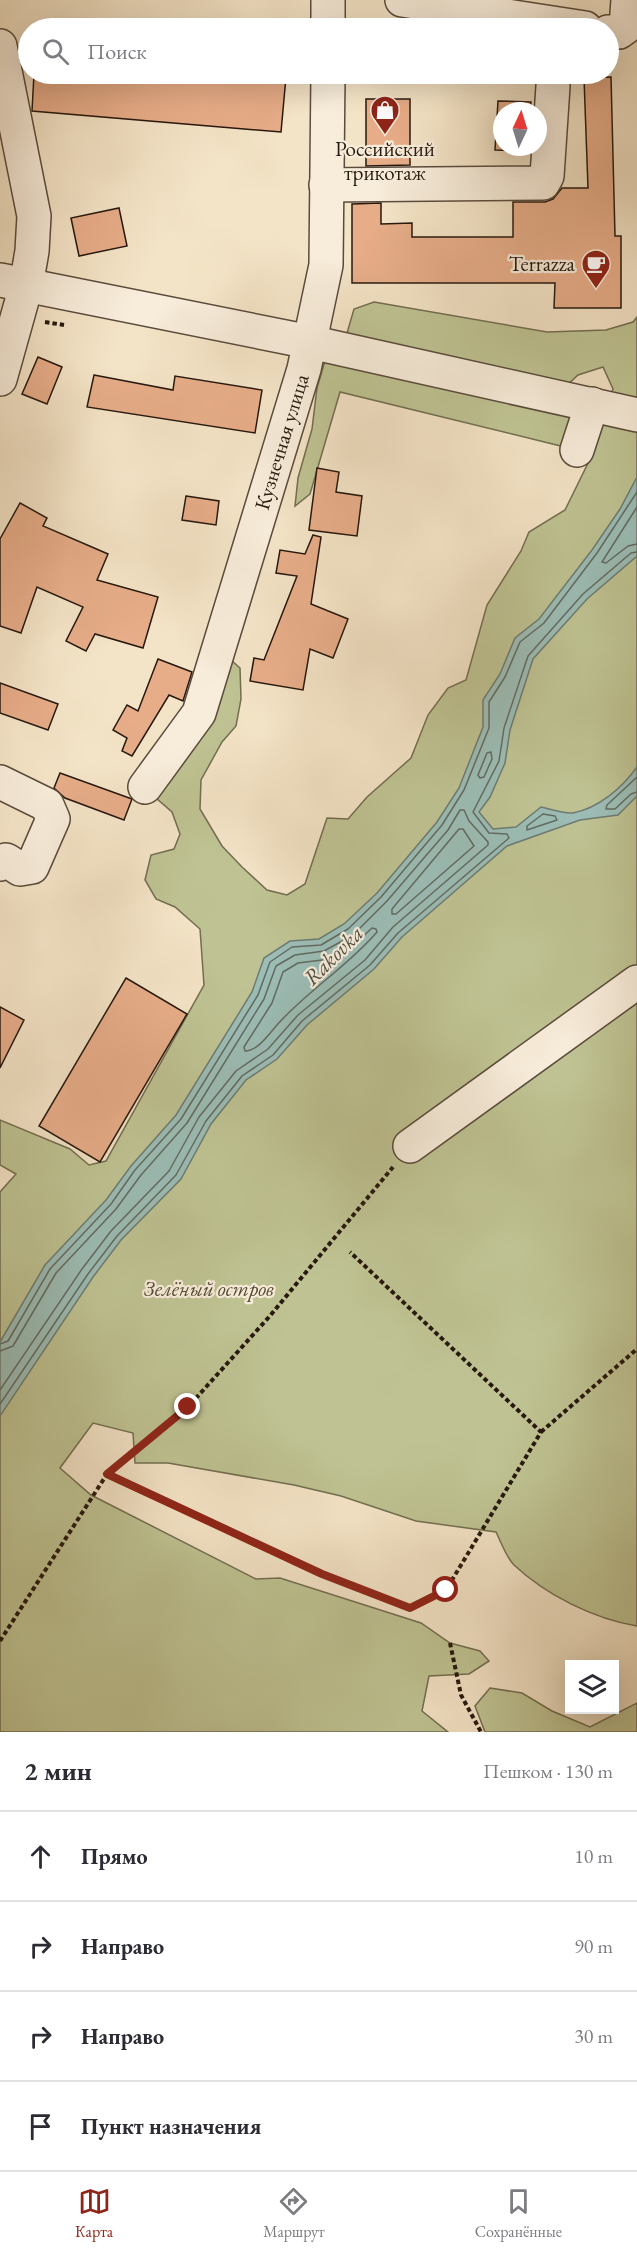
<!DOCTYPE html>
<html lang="ru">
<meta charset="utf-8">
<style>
body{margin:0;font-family:"EB Garamond",serif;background:#f2f2f3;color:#2b2b33}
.controls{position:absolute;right:18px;bottom:18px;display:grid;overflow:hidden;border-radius:0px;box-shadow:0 6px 24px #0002}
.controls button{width:54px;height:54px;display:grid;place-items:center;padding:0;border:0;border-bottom:2px solid #e1e1e2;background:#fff;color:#2b2b33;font:30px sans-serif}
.compass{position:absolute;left:493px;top:102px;width:54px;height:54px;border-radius:50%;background:#fff;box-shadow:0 6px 24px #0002;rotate:4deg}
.stop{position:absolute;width:18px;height:18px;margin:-14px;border:4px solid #8f2418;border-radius:50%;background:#fff}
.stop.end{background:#8f2418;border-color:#fff;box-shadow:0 2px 6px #0008}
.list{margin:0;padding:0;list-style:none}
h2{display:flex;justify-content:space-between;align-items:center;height:78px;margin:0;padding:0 24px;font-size:26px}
h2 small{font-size:20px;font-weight:400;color:#7c7c81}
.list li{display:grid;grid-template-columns:39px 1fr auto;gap:18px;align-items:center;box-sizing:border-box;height:90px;padding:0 24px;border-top:2px solid #e1e1e2}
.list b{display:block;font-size:22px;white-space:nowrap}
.list em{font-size:20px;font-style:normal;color:#7c7c81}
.icon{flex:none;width:33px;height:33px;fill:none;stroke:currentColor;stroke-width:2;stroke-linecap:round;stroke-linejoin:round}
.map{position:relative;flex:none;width:637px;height:1732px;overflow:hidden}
.search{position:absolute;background:#fff;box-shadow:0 6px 24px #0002;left:18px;right:18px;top:18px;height:66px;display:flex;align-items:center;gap:15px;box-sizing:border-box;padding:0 21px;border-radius:33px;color:#7c7c81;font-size:22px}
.sheet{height:438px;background:#fff}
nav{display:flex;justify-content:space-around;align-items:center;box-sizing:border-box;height:84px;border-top:2px solid #e1e1e2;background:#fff;font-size:16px;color:#7c7c81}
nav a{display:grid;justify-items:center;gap:3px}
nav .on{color:#8f2418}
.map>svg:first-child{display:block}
.green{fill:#bfc393;stroke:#726e50;stroke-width:1.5}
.water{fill:#9cbeb7;stroke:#6d7c73;stroke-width:1.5}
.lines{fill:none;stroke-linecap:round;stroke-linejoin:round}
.shore{stroke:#616b62;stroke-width:1.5}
.building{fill:#e7ad89;stroke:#26180e;stroke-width:1.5}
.minor-casing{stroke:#5a4b3c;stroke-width:36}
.path{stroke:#26180e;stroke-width:4;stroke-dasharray:4.5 3;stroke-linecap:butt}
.minor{stroke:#f8eddb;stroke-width:33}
.route{stroke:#8f2418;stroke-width:8}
.labels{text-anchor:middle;stroke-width:4.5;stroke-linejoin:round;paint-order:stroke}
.poi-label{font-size:21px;fill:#26180e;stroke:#f8eddb}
.street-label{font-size:21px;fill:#26180e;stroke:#f8eddb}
.park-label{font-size:21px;font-style:italic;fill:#544b36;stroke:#f8eddb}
.water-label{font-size:22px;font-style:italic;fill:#4f5249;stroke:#f8eddb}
</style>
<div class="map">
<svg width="637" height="1732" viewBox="0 0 637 1732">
<rect width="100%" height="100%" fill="#f4e4c7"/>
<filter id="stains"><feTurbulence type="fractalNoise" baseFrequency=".00333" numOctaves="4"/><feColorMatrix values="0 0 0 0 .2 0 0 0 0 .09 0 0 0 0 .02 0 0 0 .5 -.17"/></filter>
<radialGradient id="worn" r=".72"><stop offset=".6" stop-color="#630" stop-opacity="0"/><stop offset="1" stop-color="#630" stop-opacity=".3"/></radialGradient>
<path class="green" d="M374,302l173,30 59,-2 27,-8 4,-5v1309c-43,-7 -91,-31 -123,-61 -8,-8 -13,-23 -18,-33l-80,-11 -75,-25 -47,-11 -126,-22h-33l-2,-30 -40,-10 -33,45 31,27 165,84 24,-1 141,45 29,20 30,8 9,10 -20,13 -40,2 -7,35 26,21h-448v-540l16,-18 -16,-9v-45l70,29 19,16 17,-4 98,-176 -4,-56 -25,-22 -19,-8 -11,-19 6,-25 23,-6 6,-15 -8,-22 -16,-14 75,-138 9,8 1,31 -5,27 -14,16 -21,38 -1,29 22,37 20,21 25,23 20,5 18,-11 22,-66 21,1 19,-22 44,-39 17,-43 20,-27 18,-8 21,-75 34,-54 8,-19 36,-22 27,-55 4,-23 17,-43 -10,-22 -25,8 -18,17 15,39 -6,17 -229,-56 -30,102 -15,12 3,-28 14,-49 5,-41 15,-51 13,3 9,-31z
M490,1688l32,5 30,18 38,16 47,-24v29h-152l-10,-26z"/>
<path class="water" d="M637,477v79l-50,43 -54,60 -23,71 -5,33 -15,34 -11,15 14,17 23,-2 25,-20c9,2 23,7 32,6 26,-5 50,-26 64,-46v29l-19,19 -38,5 -73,26 -105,91 -28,32 -67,56 -30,34 -31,21 -35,44 -30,55 -60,61 -28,37 -93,139v-74l45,-77 61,-65 25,-34 45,-51 76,-123 12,-34 26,-17 29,-2 25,-15 33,-31 60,-71 22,-34 24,-61v-27l17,-26 15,-36 24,-19 53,-69 28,-41z"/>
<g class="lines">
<path class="shore" d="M637,507l-35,55 4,1 22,-17 9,-2
M491,752l1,7 -8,18 -4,1 -2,-3 9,-22z
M637,777l-30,28 -1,4h9l16,-15 6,-2
M543,814l12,2 2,4 -30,10v-4z
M459,829h4l11,17 -78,68h-4v-5z
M372,928l4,1 1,3c-30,35 -70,59 -100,93 -8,9 -19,26 -32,26l-1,-4 28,-44 11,-31 15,-9 32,-4 26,-16z
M0,1344l8,-3 42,-72 61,-65 24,-34 46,-51 77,-124 12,-33 22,-15 29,-2 27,-16 33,-32 61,-72 22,-35 25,-62v-26l16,-25 15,-35 24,-19 53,-70 40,-61
M0,1351l13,-5 43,-73 60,-64 25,-34 46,-52 77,-124 12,-33 19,-11 29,-4 29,-16 34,-34 61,-71 12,-20h4l5,11 19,21v3l-95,82 -28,33 -67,55 -30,34 -32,22 -37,46 -30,54 -58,60 -29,38 -82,121
M0,1404l88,-130 29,-38 59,-61 30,-54 36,-45 31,-21 29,-34 68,-56 28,-32 111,-95 -2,-4 -18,-1 -16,-21 26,-51 5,-33 24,-72 55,-62 48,-41 6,-1"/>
</g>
<path class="building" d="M34,74h215l37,3 -5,55 -249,-21z
M611,77l4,159h6v72h-67l1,-25h-203v-79l29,-1v21l31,-1v14h101v-35h32l8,-3 9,-11h26l-4,-110z
M366,99h44v66l-44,1z
M498,101l33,1 -1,9h-28v36h26l-1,4 -32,-1z
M119,208l8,38 -48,10 -8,-38z
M38,357l24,10 -15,37 -25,-10z
M94,375l79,15 2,-14 87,14 -7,43 -168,-26z
M317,468l22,4 -3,20 26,4 -5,40 -48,-6z
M186,496l33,5 -3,24 -34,-5z
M20,503l27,15 -4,8 65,28 -11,26 61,17 -15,51 -48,-14 -9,17 -20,-10 17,-34 -46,-20 -16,46 -21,-7v-87z
M313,535l8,2 -10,67 37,15 -15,39 -23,-9 -7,41 -53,-9 4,-23 10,2 33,-84 -21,-3 4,-23 25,4z
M158,659l34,13 -9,29 -14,-6 -37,61 -10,-5 5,-13 -14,-8 14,-25 11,6z
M0,683l58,21 -10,26 -48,-17z
M60,773l72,26 -8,21 -59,-22 -11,-10z
M126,978l61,36 -87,148 -61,-36z
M0,1007l24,13 -24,48z"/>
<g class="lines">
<g class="minor-casing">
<g id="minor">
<path d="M402,0l183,28"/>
<path d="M328,28v-28"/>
<path d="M608,32h11l7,-5 2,-27"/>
<path d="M0,46l34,170 -2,35 -6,35 -26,93"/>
<path d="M326,185l217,-2 4,-7 6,-90"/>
<path d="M0,280l310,62 327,73"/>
<path d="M577,450l15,-46"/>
<path d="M0,782l47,23 6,14 -21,48 -12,2 -14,-9 -6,4"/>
<path id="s1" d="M145,787l54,-74 105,-344 22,-104 2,-191"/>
<path d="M410,1146l227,-164"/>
</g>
</g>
<path class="path" d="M45,322l19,3
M541,1432l96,-83
M107,1474l215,100 88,34 36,-18 95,-158 -191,-180
M0,1641l107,-167 81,-67 81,-90 124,-150
M450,1643l11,52 20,37"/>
<use href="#minor" class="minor"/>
</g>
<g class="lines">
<path class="route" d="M188,1407l-81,67 215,100 88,34 36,-18"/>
</g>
<defs>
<g id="shop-pin" transform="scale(1.5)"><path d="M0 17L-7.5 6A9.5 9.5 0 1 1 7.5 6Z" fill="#8f2418" stroke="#f8eddb"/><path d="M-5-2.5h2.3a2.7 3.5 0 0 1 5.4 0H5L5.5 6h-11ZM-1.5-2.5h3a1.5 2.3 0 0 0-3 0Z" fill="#fff"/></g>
<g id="cafe-pin" transform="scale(1.5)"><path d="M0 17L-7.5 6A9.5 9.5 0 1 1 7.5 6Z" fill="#8f2418" stroke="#f8eddb"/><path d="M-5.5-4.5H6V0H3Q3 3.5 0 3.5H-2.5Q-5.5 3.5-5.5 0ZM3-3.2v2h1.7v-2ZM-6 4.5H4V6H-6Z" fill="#fff"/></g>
</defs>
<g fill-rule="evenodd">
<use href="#shop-pin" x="385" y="110"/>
<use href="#cafe-pin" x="596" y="264"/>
</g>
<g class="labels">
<g class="poi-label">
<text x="385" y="156">Российский<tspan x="385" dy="24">трикотаж</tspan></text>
<text x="575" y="271" text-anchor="end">Terrazza</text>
</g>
<g class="street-label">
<text dy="7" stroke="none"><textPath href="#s1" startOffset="375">Кузнечная улица</textPath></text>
</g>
<g class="park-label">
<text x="209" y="1296">Зелёный остров</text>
</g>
<g class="water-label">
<text transform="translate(333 955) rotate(-45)" y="8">Rakovka</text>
</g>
</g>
<rect width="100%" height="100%" filter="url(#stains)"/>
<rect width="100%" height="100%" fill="url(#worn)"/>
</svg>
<div class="controls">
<button><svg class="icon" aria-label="layers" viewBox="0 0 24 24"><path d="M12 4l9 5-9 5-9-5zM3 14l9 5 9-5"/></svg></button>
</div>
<svg class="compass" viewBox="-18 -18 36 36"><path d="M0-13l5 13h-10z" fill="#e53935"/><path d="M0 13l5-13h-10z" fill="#7c7c81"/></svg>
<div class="stop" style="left:446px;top:1590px"></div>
<div class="stop end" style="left:188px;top:1407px"></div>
<div class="search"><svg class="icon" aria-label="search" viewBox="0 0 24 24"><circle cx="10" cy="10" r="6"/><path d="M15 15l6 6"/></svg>Поиск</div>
</div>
<section class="sheet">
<h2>2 мин<small>Пешком · 130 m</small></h2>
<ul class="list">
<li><svg class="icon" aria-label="ahead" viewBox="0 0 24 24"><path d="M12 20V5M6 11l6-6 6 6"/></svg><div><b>Прямо</b></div><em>10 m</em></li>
<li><svg class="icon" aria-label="right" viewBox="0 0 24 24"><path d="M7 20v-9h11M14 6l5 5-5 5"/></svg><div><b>Направо</b></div><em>90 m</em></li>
<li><svg class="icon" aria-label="right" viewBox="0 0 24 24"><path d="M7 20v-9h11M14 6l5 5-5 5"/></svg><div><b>Направо</b></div><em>30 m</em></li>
<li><svg class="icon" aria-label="arrive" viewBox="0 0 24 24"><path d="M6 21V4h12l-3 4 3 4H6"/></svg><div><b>Пункт назначения</b></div></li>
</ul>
</section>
<nav>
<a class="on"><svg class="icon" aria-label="map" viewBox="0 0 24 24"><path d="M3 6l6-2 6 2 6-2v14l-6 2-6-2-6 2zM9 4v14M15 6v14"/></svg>Карта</a>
<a><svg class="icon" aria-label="directions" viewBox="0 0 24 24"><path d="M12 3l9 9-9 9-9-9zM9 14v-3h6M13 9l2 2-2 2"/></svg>Маршрут</a>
<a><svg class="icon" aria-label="saved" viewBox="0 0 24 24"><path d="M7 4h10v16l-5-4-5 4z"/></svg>Сохранённые</a>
</nav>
